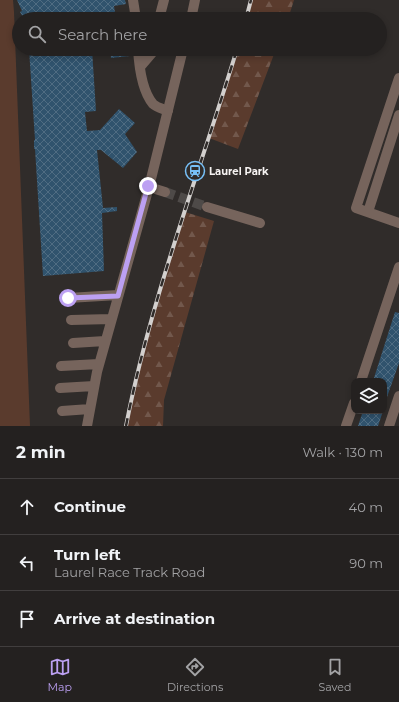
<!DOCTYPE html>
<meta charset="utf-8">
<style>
body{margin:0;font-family:Montserrat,sans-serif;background:#2c2929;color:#f1f3f6}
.controls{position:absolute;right:12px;bottom:12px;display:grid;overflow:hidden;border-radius:8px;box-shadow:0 2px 6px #0003}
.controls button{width:36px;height:36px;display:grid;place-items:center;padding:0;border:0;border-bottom:1px solid #413e3e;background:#242120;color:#f1f3f6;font:20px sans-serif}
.stop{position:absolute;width:12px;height:12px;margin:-9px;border:3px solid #bca0f2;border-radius:50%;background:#fff}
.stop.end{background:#bca0f2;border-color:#fff;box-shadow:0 1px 4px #0008}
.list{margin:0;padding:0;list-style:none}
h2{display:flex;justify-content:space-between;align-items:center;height:52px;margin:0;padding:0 16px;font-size:17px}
h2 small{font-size:13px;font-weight:400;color:#a3a3a5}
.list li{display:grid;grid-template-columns:26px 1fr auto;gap:12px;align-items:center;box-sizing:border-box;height:56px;padding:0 16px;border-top:1px solid #413e3e}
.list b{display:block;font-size:15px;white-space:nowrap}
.list p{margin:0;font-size:13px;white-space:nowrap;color:#a3a3a5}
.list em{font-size:13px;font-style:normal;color:#a3a3a5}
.icon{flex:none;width:22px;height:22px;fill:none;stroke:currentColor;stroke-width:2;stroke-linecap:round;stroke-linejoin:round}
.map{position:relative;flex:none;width:399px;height:426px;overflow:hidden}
.search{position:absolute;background:#242120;box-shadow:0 2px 6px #0003;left:12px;right:12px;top:12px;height:44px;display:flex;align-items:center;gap:10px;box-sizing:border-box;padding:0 14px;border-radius:22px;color:#a3a3a5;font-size:15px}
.sheet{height:220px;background:#242120}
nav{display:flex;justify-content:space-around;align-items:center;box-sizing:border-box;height:56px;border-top:1px solid #413e3e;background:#242120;font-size:11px;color:#a3a3a5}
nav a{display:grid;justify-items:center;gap:2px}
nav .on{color:#bca0f2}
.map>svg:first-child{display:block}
.forest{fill:url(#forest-firs)}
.garden{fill:#5a3b2d}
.building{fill:url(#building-cross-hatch)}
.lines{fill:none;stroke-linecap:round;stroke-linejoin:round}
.minor-tunnel{stroke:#4e4a48;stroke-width:10;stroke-dasharray:10 5;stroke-linecap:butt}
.minor{stroke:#76645c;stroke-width:10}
.rail-casing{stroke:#d3d0ce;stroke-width:4}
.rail{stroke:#302c2a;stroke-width:2.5;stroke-dasharray:8;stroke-linecap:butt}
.route{stroke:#bca0f2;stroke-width:5}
.labels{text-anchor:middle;stroke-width:3;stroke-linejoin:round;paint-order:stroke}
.poi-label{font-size:10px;font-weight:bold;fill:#f6f3f2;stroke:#302c2a;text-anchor:start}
</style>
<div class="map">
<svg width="399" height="426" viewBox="0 0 399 426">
<defs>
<pattern id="forest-firs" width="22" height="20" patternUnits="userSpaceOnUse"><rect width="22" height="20" fill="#5a3b2d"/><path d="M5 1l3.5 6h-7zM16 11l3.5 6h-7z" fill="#72584c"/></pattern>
<pattern id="building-cross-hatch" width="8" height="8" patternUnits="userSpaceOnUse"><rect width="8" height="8" fill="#30536d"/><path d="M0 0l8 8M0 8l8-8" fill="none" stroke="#4f6c82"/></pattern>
</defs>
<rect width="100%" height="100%" fill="#302c2a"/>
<path class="forest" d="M251,0h43l-6,19h-42z
M237,49h39l-38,100 -29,-11z
M185,212l29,9 -50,179 -1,26h-37l22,-91z"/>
<path class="garden" d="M0,0h13l1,12 16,414h-30z"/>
<path class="building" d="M17,0h108l1,4 -12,2 2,13h-90l-1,-1 -1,1 -4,-7 2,-1z
M29,49h63l4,62 -11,1 2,19 13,-1 19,-21 16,14 -10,11 12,18 -14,16 -22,-18h-4l6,58 14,-1v4l-15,2 2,58 -61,5 -8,-127h-1v-9h1z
M110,49h20v7l-19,2z
M395,312l4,1v50l-12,34 -3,-1v-15h-11z
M363,411h20l-5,15h-20z"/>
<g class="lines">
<path class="minor-tunnel" d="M165,192l42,15"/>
<path class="minor" d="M133,0l3,19
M159,19l5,-19
M191,19l4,-19
M138,49c1,17 4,42 15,55 3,3 10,5 15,7
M140,67l12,-14 1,-4
M399,78l-43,130 43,15
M149,187l16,5
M207,207l53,16
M368,212l31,-97
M68,298l50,-3
M71,320l40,-1
M73,343l32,-2
M61,366l38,-2
M361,381l38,-114
M60,388l34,-2
M62,411l28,-2
M87,426l10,-54 52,-185 34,-138
M346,426l8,-23
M389,426l10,-30"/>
<g class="rail-casing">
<path id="rail" d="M246,19l5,-19
M126,426c25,-129 73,-252 111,-377"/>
</g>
<use href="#rail" class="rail"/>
</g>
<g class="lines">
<path class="route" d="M68,298l50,-2 30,-110"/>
</g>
<defs>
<g id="station-ring" transform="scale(1)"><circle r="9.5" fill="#302c2a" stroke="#77c0f7" stroke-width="1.5"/><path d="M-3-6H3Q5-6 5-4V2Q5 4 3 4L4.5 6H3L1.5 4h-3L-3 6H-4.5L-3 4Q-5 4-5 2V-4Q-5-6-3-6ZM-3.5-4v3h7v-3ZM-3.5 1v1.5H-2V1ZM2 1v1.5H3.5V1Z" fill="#77c0f7"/></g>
</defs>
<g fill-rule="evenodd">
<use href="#station-ring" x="195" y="171"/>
</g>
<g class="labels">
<g class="poi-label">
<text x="209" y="175">Laurel Park</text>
</g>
</g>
</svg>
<div class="controls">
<button><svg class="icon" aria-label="layers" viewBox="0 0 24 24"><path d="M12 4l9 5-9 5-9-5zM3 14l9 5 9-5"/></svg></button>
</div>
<div class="stop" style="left:68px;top:298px"></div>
<div class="stop end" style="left:148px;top:186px"></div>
<div class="search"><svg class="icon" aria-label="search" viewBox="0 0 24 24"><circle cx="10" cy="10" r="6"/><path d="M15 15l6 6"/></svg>Search here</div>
</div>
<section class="sheet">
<h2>2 min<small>Walk · 130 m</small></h2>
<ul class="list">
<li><svg class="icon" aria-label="ahead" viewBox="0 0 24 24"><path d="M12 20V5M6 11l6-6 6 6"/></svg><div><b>Continue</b></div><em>40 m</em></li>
<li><svg class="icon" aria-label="left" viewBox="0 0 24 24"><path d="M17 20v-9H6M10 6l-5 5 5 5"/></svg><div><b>Turn left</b><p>Laurel Race Track Road</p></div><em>90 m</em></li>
<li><svg class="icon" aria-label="arrive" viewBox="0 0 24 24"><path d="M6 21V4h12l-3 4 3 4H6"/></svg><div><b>Arrive at destination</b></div></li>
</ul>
</section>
<nav>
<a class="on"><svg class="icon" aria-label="map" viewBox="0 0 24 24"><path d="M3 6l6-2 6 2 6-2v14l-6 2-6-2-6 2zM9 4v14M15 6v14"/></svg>Map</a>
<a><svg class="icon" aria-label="directions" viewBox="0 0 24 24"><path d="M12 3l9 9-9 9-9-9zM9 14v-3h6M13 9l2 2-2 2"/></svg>Directions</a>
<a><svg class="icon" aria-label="saved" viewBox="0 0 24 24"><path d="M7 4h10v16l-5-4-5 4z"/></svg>Saved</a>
</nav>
